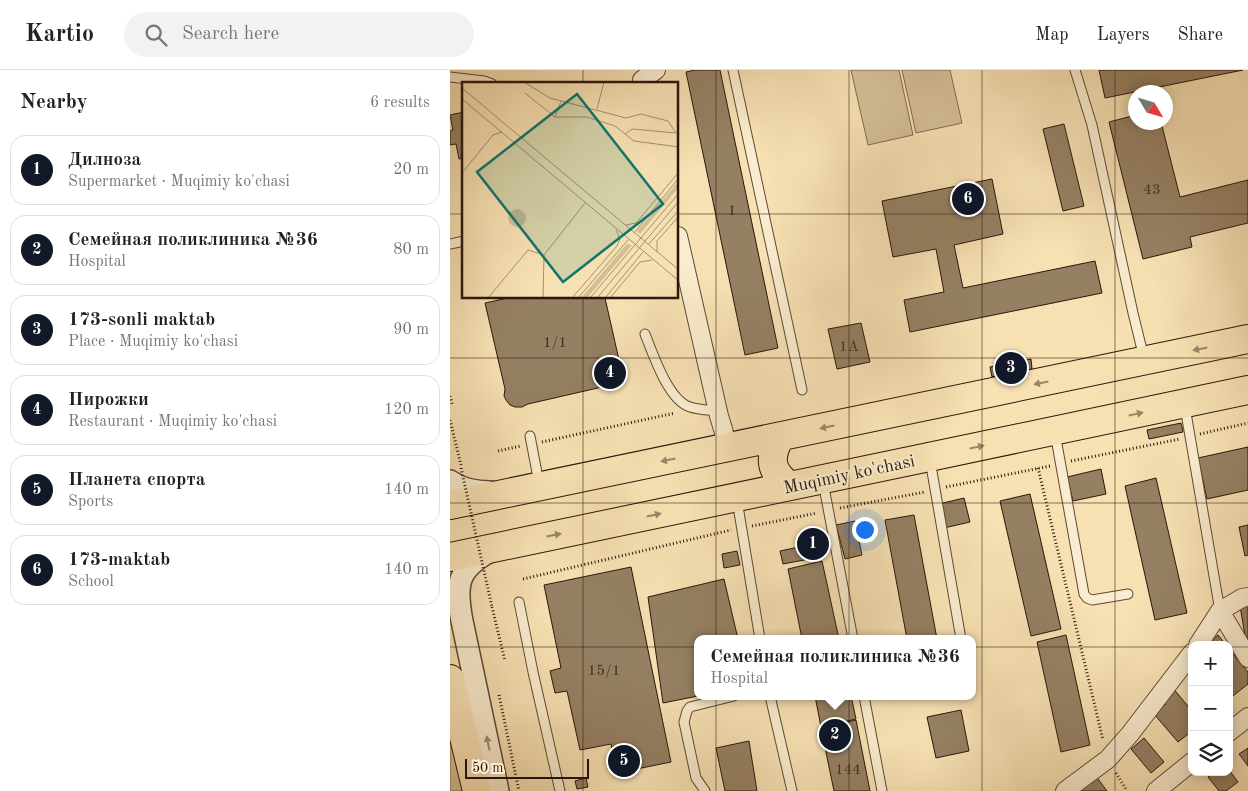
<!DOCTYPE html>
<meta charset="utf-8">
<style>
body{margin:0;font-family:"Old Standard TT",serif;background:#f2f2f2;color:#222}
.controls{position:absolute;right:15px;bottom:15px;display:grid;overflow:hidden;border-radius:10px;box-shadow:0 2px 12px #0003}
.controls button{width:45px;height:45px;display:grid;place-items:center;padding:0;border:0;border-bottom:1px solid #e0e0e0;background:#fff;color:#222;font:25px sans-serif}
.compass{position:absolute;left:678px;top:15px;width:45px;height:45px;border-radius:50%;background:#fff;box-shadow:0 2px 12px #0003;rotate:128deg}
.scale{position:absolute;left:15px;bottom:12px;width:124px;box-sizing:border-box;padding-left:5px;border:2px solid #2a160c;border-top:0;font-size:14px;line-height:18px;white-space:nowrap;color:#2a160c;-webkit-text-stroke:4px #faecce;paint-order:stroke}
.you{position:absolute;left:414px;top:459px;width:18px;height:18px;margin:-12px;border:4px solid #fff;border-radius:50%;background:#1a73e8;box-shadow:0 0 0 8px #1a73e833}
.badge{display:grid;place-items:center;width:32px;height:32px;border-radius:50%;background:#111827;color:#fff;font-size:16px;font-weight:700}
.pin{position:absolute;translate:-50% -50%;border:2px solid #fff;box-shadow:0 1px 5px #0006}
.popup{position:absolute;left:244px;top:565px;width:282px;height:65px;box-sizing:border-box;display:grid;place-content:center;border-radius:10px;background:#fff;filter:drop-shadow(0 1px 4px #0005);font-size:16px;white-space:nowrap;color:#767676}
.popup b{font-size:19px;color:#222}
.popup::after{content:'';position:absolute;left:50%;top:100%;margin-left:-10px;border:10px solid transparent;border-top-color:#fff}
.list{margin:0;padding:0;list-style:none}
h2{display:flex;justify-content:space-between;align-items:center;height:65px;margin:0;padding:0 20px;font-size:21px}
h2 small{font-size:16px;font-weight:400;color:#767676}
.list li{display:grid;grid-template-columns:32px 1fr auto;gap:15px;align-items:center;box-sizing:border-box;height:70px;margin:0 10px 10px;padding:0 10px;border:1px solid #e0e0e0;border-radius:15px}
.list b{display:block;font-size:19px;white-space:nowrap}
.list p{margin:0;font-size:16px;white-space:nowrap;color:#767676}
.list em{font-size:16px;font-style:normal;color:#767676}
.icon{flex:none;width:28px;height:28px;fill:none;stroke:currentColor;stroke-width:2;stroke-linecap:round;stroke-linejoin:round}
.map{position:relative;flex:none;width:798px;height:721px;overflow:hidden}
header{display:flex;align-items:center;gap:30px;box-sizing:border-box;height:70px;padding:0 25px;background:#fff;border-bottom:1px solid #e0e0e0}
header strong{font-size:24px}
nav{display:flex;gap:28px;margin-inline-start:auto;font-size:18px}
.search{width:350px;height:45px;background:#f2f2f2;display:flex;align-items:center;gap:12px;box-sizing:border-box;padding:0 18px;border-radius:28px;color:#767676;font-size:19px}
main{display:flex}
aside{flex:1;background:#fff}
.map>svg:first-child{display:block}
.green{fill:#d4be97;stroke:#7f6a52}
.building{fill:#958063;stroke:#2a160c}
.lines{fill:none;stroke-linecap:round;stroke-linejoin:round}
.service-casing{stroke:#5d4936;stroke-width:11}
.minor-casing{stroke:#5d4936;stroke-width:20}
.tertiary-casing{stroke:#5d4936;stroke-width:24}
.primary-casing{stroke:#2a160c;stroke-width:30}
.path{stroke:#2a160c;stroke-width:3;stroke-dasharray:1 2.5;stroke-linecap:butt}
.service{stroke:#faecce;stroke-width:9}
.minor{stroke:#faecce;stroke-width:18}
.tertiary{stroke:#faecce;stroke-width:21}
.primary{stroke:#f7e1b3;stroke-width:28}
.path-bridge{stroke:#2a160c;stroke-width:3;stroke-dasharray:1 2.5;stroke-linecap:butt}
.oneway{fill:#9b8668}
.oneway2{fill:#9c8c77}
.grid{fill:none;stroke:#2a160c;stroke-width:1;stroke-opacity:0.55}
.labels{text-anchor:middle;stroke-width:4;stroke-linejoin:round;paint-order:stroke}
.number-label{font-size:15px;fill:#453022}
.street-label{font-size:18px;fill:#2a160c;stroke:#faecce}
.inset-road{fill:none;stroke:#a59070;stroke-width:1}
.view{fill:#0f766e;fill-opacity:0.15;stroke:#0f766e;stroke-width:2.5}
.inset-edge{fill:none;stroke:#2a160c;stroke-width:2.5}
</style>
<header>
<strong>Kartio</strong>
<div class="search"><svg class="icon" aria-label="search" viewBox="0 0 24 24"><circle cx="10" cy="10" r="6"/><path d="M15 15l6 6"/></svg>Search here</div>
<nav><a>Map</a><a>Layers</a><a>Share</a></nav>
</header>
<main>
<aside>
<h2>Nearby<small>6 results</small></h2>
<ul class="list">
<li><span class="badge">1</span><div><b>Дилноза</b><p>Supermarket · Muqimiy ko'chasi</p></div><em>20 m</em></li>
<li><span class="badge">2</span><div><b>Семейная поликлиника №36</b><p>Hospital</p></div><em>80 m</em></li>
<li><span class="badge">3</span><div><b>173-sonli maktab</b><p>Place · Muqimiy ko'chasi</p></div><em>90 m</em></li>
<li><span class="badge">4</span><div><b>Пирожки</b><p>Restaurant · Muqimiy ko'chasi</p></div><em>120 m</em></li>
<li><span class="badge">5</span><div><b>Планета спорта</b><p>Sports</p></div><em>140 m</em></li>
<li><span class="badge">6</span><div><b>173-maktab</b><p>School</p></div><em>140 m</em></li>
</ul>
</aside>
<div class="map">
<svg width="798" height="721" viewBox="0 0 798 721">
<rect width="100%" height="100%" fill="#f7e1b3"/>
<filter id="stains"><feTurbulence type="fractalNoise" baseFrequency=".004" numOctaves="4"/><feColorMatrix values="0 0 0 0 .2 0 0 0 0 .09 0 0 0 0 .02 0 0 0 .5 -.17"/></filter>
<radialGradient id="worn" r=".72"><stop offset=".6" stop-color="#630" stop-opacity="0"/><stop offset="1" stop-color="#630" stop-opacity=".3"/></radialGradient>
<path class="green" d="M401,0h48l14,65 -45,10z
M452,0h48l12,53 -46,10z
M0,659l14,62h-14z"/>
<path class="building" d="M245,0h25l58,278 -33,7 -59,-283z
M649,0h144l-138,28z
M12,35h2v53l-5,1 -3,-15 -6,1v-14l3,-1 -3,-15 14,-3z
M686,45v7h25l19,75 68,-17v43l-58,14 2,10 -49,12 -34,-137z
M614,54l20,82 -21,5 -20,-82z
M542,109l11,55 -49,11 9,43 132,-27 7,32 -192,39 -6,-32 40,-8 -8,-43 -43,8 -11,-56z
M58,228h97l19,84 -96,22 -6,3h-7l-5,-2 -4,-5 -2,-4 1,-7 -20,-86z
M411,253l9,39 -33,7 -9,-40z
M581,289l1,10 -40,8 -2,-10z
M731,353l2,9 -34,7 -2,-9z
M798,377v43l-41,9 -9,-41z
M651,399l5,25 -33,7 -6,-24z
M706,408l31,135 -32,7 -30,-134z
M580,424l31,135 -30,7 -31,-135z
M514,428l6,24 -26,6 -5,-24z
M464,445l23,124h-30l-22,-119z
M405,451l7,34 -17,4 -9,-34z
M798,455v30l-3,1 -6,-29z
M368,473l2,14 -37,7 -3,-13z
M287,481l3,14 -16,3 -2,-14z
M372,491l17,78h-37l-14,-70z
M181,497l40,195 -54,11 -6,-29 -31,6 -13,-59 -12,2 -5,-22 11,-3 -17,-83z
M274,509l14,60h-40v57l-35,7 -15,-106z
M798,535v36h-2l-6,-35z
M616,565l24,110 -29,7 -24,-110z
M768,565l8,10h-19z
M779,579l19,23v12l-19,15z
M722,617l20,24v20l-14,11 -24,-28 12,-10 -6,-7z
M365,626h36l5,23 -35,8z
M511,640l8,41 -33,7 -9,-41z
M406,650l14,71h-36l-13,-63z
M694,668l20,24 -13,11 -20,-24z
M299,671l8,50h-32l-9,-43z
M798,678v18l-9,-12z
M779,700l9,12 -12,9h-7l-11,-14 7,-5h14z
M642,701l15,20h-40z
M136,708l2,9 -11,2 -2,-8z"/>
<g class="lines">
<g class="service-casing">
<path id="service" d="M283,0l69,320
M625,0l17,55 41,188 11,45
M0,7l34,4 8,3
M0,174l14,-3
M195,264c8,20 23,66 45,73 9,3 19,3 28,4
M735,337l35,204
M605,363l29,161 3,4 5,2 36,-6
M80,366l9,47
M480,390l31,179
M373,412l30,157
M287,430l23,139
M69,532l14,70 27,119
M320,626l22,95
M414,626l18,95
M255,721l-9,-13 -12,-56 3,-11 3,-4 44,-11"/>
</g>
<g class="minor-casing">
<path id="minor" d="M192,10l14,-10
M228,166l41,180 4,13 4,18
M770,541l28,47
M748,575l22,-34 22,-13 6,-1
M779,662l19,-15
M615,721l43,-32 22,-25 62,-81
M706,721l36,-29"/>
</g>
<g class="tertiary-casing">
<path id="tertiary" d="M0,411c12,9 27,11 41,11
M42,480c-35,19 -37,34 -30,71l36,170"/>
</g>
<g class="primary-casing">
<path id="primary" d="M331,366c-13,21 -11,36 9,50
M0,435l798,-166
M0,487l479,-100 319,-67
M0,609l27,112"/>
</g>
<path class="path" d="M0,326l2,8h-2
M0,350l11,45
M750,364l48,-11
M92,372l133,-29
M48,381l23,-5
M621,391l109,-22
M588,398l65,272
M496,417l104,-21
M390,438l85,-16
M302,456l65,-13
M73,509l208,-49
M42,537l13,54
M49,625l20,96
M666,703l11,18"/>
<use href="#service" class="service"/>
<use href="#minor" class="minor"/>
<use href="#tertiary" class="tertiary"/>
<use href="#primary" class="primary"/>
<path class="path-bridge" d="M11,398l31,139"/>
</g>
<defs><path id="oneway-solid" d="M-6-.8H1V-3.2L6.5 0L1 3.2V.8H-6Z" transform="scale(1.25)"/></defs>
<g class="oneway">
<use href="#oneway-solid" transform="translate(750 279) rotate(169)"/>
<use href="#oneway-solid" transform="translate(591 313) rotate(169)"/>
<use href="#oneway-solid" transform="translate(686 344) rotate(-12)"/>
<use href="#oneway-solid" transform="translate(377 357) rotate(168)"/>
<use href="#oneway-solid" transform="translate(527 377) rotate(-12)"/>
<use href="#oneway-solid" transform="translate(218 390) rotate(168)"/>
<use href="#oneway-solid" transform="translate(204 445) rotate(-12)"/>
<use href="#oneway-solid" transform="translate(104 465) rotate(-11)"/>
</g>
<use class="oneway2" href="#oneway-solid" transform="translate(38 673) rotate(-102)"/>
<path class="grid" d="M133,0v14M266,0v721M399,0v721M532,0v721M665,0v721M0,144h14M228,144h570M133,228v493M0,288h798M0,433h798M0,577h742M779,577h19"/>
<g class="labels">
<g class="number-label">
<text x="702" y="124">43</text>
<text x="282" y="145">1</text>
<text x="105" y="277">1/1</text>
<text x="399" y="281">1A</text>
<text x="154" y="605">15/1</text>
<text x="398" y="704">144</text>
</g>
<g class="street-label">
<text transform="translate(399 404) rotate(-12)" y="6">Muqimiy ko'chasi</text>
</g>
</g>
<g transform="translate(12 12)">
<rect width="216" height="216" fill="#f7e1b3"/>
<path d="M216,100v6l-38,46 -3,-3zM46 136a9 9 0 1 1 18 0a9 9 0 1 1-18 0ZM165,162l5,1 -45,53h-6z" fill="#d4be97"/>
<path class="inset-road" d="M62,0l26,16 76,20 15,-4 27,7 8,12M0,6l217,182M63,11l30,24h32l28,9 19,15 45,6M0,17l217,182M135,27l7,-27M93,35l6,-16M163,52l7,-5 44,4M0,91l31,-38 9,-3M164,143l10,-2 43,-51M172,151l45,-55M186,163l31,-35M195,170v-11l22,-25M26,216l40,-48 16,5M81,216l1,-43 41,-52M110,216l45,-52 3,-7 -4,-9M116,216l50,-58M128,216l89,-105M135,216l82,-97M143,216l38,-46M148,216l30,-36 12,-2"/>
<path class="view" d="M115,12l86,110 -100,78 -86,-110z"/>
<rect width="216" height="216" class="inset-edge"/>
</g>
<rect width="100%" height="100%" filter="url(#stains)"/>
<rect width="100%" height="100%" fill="url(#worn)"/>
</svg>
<div class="controls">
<button>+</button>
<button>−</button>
<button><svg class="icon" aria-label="layers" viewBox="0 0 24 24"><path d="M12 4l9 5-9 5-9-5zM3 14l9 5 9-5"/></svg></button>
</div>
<svg class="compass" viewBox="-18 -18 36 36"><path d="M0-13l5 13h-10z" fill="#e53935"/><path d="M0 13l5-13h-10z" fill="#767676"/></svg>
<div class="scale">50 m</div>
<div class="you"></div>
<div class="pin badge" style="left:363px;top:474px">1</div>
<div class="pin badge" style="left:385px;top:665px">2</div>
<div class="popup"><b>Семейная поликлиника №36</b>Hospital</div>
<div class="pin badge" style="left:561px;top:298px">3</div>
<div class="pin badge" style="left:160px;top:303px">4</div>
<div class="pin badge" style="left:174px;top:691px">5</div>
<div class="pin badge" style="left:518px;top:129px">6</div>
</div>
</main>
